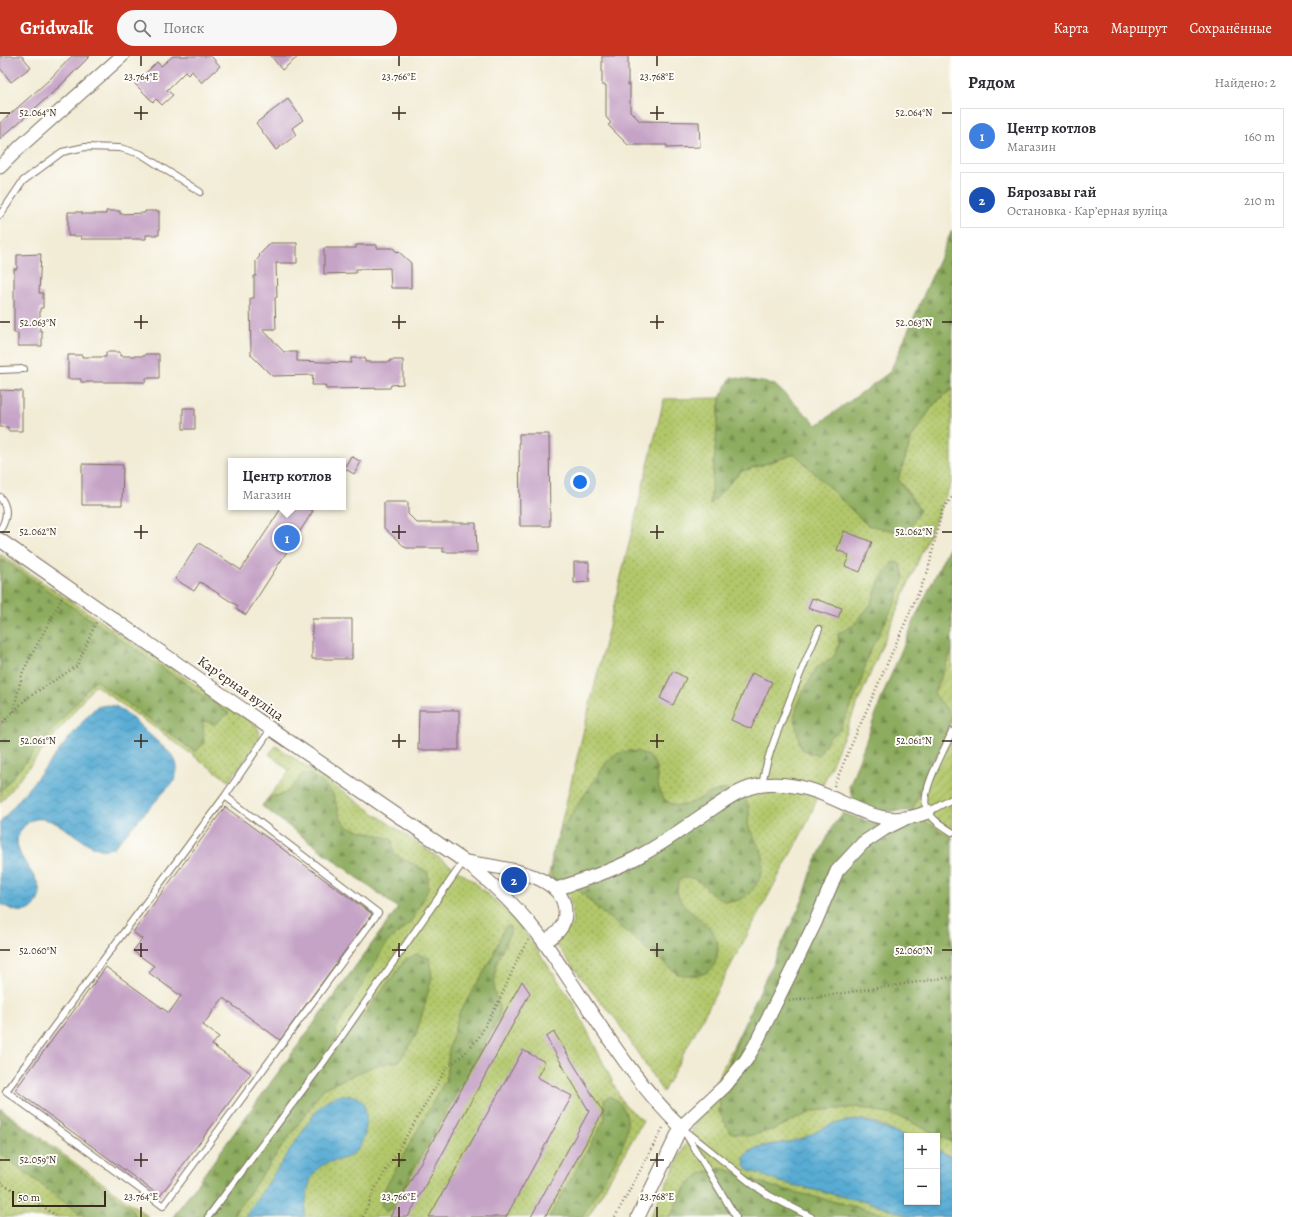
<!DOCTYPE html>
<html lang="ru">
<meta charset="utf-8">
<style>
body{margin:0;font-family:Alegreya,serif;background:#f7f7f7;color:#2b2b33}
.controls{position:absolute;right:12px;bottom:12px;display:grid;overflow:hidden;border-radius:0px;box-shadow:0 1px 3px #0004}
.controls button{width:36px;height:36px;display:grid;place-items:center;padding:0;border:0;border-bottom:1px solid #e1e1e2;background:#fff;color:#2b2b33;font:20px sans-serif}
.scale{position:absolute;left:12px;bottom:10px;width:94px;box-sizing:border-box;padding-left:4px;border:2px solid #3b2a1e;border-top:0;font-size:11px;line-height:14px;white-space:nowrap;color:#3b2a1e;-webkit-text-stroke:3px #fdfcf7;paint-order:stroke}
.you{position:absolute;left:580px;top:426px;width:14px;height:14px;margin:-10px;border:3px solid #fff;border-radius:50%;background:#1a73e8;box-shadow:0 0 0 6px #1a73e833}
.badge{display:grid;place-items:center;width:26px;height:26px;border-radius:50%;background:#c8321e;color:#fff;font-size:13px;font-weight:700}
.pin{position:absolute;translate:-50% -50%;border:2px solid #fff;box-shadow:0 1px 4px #0006}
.popup{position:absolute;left:228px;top:402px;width:118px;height:52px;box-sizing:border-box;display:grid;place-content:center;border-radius:0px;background:#fff;filter:drop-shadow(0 1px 3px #0005);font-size:13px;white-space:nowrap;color:#7c7c81}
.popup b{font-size:15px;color:#2b2b33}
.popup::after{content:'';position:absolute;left:50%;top:100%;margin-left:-8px;border:8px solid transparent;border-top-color:#fff}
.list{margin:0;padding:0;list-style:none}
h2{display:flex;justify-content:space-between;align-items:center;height:52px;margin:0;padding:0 16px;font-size:17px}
h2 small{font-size:13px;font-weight:400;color:#7c7c81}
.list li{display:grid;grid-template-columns:26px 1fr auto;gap:12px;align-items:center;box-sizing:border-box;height:56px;margin:0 8px 8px;padding:0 8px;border:1px solid #e1e1e2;border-radius:0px}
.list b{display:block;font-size:15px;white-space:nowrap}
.list p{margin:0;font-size:13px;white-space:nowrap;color:#7c7c81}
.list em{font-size:13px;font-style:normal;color:#7c7c81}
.icon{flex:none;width:22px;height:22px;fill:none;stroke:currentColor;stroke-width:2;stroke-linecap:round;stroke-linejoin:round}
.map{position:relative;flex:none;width:952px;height:1161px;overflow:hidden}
header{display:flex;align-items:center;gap:24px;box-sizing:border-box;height:56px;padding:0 20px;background:#c8321e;color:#fff}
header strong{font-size:19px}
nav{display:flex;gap:22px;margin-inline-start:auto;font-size:14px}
.search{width:280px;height:36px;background:#f7f7f7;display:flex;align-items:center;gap:10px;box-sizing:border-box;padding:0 14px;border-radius:22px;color:#7c7c81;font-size:15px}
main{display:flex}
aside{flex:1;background:#fff}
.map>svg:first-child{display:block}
.grass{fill:url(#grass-dots);stroke:#767844}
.forest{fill:url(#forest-firs);stroke:#646b3e}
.garden{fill:url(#garden-furrows);stroke:#767844}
.water{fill:url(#water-waves);stroke:#4a6b79}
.building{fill:#c5a3c6}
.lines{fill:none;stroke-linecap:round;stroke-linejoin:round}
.service-casing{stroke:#7b6e5e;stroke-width:8}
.minor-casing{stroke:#7b6e5e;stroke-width:15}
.path{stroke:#7b6e5e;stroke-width:2.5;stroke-dasharray:1 3;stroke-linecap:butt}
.service{stroke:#fff;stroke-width:6}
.minor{stroke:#fff;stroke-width:13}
.ticks{fill:none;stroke:#3b2a1e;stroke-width:1.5}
.labels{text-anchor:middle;stroke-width:4;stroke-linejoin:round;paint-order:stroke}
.street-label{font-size:14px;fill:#3b2a1e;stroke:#fdfcf7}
.ticks-label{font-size:10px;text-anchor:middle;fill:#3b2a1e;stroke:#fdfcf7;stroke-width:4;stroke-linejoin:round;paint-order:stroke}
</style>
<header>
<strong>Gridwalk</strong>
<div class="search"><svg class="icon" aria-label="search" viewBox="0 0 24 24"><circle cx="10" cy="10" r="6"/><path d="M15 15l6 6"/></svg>Поиск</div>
<nav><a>Карта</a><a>Маршрут</a><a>Сохранённые</a></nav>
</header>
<main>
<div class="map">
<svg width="952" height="1161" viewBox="0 0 952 1161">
<defs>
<pattern id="grass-dots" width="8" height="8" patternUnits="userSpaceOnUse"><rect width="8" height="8" fill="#b2c76b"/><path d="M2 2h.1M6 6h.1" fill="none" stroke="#92a257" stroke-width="1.8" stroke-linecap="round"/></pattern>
<pattern id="forest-firs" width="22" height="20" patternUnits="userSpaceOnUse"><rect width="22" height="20" fill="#8dac5f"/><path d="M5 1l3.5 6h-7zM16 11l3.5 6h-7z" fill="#748c4e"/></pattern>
<pattern id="garden-furrows" width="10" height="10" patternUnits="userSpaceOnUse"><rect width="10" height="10" fill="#b2c76b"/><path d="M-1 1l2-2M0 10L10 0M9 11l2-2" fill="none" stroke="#92a257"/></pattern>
<pattern id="water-waves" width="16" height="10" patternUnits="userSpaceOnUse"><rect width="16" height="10" fill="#58acd4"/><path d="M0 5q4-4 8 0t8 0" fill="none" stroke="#4a8cab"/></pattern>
</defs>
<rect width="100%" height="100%" fill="#fdfcf7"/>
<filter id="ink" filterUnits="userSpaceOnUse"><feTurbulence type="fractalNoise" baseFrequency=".025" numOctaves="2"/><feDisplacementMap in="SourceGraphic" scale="8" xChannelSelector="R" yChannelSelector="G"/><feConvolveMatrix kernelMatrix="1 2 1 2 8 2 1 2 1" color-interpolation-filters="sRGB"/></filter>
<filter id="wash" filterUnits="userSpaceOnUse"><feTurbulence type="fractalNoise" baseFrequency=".012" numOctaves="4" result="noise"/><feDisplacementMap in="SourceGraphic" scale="16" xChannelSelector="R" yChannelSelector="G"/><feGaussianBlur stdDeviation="0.9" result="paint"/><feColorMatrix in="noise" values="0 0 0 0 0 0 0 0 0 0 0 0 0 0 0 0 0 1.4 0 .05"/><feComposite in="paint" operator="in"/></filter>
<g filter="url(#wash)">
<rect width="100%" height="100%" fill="#f2ecd6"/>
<path class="grass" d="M952,333v92l-146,344 -143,267 -46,-71 -28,-33 -35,-46 19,-19 -3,-26 -22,-19 116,-479 56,-1 -10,106 30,-32 55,-18 72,71 53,-15 -22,-31 14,-42 22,-33z
M0,498l256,171c2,4 5,7 3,12 -2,9 -23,34 -30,44l-134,-96 -95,118z
M276,690l197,135 43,38 58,85 49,99 20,18 -55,96h-415l225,-309 -136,-102 27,-35 -20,-17z
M740,977l-19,55 52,42 40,-19 45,-4 43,10 51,25v15l-15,-7v-14h-30v1c-13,-5 -32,-16 -46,-17 -25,-1 -36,11 -58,18 -14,5 -30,6 -45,9l22,35 99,23 31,12h-14l-126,-31 -48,-18 -22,6 -14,12 -17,31h-19z
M0,1052l149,109h-149z"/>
<path class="forest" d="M952,174v159l-18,15 -22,33 -14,42 22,31 -14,24 -39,-9 -72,-71 -55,18 -30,33 10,-107 11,-21 43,7 43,41 73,-53z
M952,485v109l-18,43 18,23v2l-40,93h-33l-25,-9 -5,-15 36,-98 32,-75z
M0,502l229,155 -14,11 -12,-3 1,22 -9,9 -100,-72 -95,112z
M893,506l8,2 3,13 -9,26 -27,52 -8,31 -21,45 -9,6 -12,19 -17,-7 -7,-31 6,-21 17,-30 16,-9 6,-13 -1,-12 15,-7 18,-22 9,-25z
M628,695c44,1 19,35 39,50 19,14 36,-9 54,-11 7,-1 13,1 19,3 5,5 9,11 9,19 0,4 -1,8 -1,12 3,12 13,21 15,33 3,17 -11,40 -28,44 -26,6 -31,-33 -56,-21 -1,7 -3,12 0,18 14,24 49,27 36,65 -5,15 -25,13 -38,11l-80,-66 -19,-19 -19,-4 -7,-5c-3,-19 1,-36 11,-53l45,-67 8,-6z
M302,718l9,1 12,8 10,11 8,25 7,8 44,12 2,15 34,18v18l-18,33 -22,18 -52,88 3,18 66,-87 12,-6 12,4 3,19 -10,38 -7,22 -16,24 -25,5 -50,22 -92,129h-59l225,-309 -136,-102 7,-9 12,-2 6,-3 11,-11z
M843,757l33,11 47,-4 29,18v304l-51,-25 -43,-10 -45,4 -40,19 -26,6 -17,-4 -11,-20 2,-24 19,-55 63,-134 11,-35 20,-40z
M508,870l2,1v6l-14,31 -2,27 6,19 -1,8 -107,190 -6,4 -5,-7 3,-15 62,-111 3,-30 10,-36 32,-53 13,-32z
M610,1040c34,19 10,57 -4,81 -8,13 -16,27 -24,40h-33l56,-98 -1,-19z
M0,1054l131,98 5,9h-46l-12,-4 -78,-60z
M722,1112l48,18 126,31h-227l17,-31 14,-12z"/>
<path class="garden" d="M952,594v66l-18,-23z
M952,662v120l-29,-18 -11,-9z"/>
<path class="water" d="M107,649l8,1 9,5 48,44c7,11 6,15 2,26l-61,67c-3,0 -8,2 -12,1 -21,-4 -46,-37 -69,-29 -4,2 -8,6 -11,10 -14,20 14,40 18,58 2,5 0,10 -2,14 -9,16 -25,9 -37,1v-80l89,-109 7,-7z
M341,1039c9,0 20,0 23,10 3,11 3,20 0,31 -11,35 -37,15 -51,39 -6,10 -7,30 -9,42h-59l72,-107 10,-10z
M863,1064l44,17v65h30v-52l15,7v60h-42l-31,-12 -99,-23 -29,-11 -6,-5 -1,-8 5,-6 9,-5 31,-5 15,-4 28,-14 15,-3z"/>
<g id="blocks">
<path class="building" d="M0,0h22l9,11 -20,15 -11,-14z
M72,0h18l-32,32 -58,51v-16l49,-43z
M173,0h38l9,10 -18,17 -10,-12 -4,4 -3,-3 -18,18 6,5 -11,10 -6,-6 -3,3 -18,-18 22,-22 4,4z
M271,0h28l-17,14z
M602,0h26v29h2v26l10,10 59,1 1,25 -33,1v-3h-39l-20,-20 3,-2 -5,-6v-32h-4z
M288,43l15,21 -11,8 4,7 -20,15 -20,-27z
M106,155h14v3l25,-1v-2h14v24h-13v4h-65v-3h-13v-24h14v2h24z
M271,187h26v20h-21l1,34 -2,1 1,31h-14l22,23h13v9l54,2v-5h14v4h25v-2h13v24l-12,1 -1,3 -64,1 -1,-4h-13l1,-10 -41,1 -21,-21 -1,-57h4v-22h2v-15l4,-5 -1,-1z
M356,189h21v3h16l4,4 1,-1 13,12v25h-20l-1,-20 -34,1v4l-32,1v-26h32z
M41,198l-2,39h4v15h-3v23h2v15h-24v-13h-4v-64h3v-14z
M106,296h14v4h25v-2h14v24h-13v4h-65v-3h-13v-24h14v2h24z
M0,334l22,1v40h-14v-4h-8z
M183,352h12v21h-12z
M519,378h30l1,92h-30z
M351,400l10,6 -7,12 -10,-6z
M82,408l41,1 -1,40h-40z
M384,446h24v12l9,9h59l1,29h-34v-4h-37l-22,-20z
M282,451h24l7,4 -67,104 -10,-6 2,-3 -38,-24 -6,9 -19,-12 24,-36 42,27z
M844,475l28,11 -12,30 -15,-6 4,-11 -12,-5z
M574,506h15v20l-15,1z
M812,542l30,10 -4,10 -30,-10z
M312,563h40v40h-40z
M673,615l13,7 -13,27 -13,-7z
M752,617l20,9 -21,47 -20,-9z
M419,654h40v40h-41z
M225,751l147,107 -92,126 -57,-42 -20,27 16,12 -7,8 39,28 -91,123 -145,-106 91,-123 63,46 12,-17 -32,-23 5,-7 -21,-15 9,-12 -9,-7z
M522,925l8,12 -122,224h-18z
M554,976l49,80 -58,105h-14l58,-106 -43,-74z
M523,994l22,12 -8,15 35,19 -66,121h-77z"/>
</g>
</g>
<g filter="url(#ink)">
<use href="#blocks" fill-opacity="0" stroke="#7b6e5e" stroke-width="1"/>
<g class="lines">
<g class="service-casing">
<path id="service" d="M0,159l23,-34 39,-29 23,-5 35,1 21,6 59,38
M0,314l24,-1
M0,441c9,11 7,22 0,33
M952,676c-7,17 -31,58 -26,75 4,12 15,18 26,25
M762,729c4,-25 13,-47 22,-70 11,-29 23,-58 35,-86
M225,740l153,117 -215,293 -157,-115 219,-295 46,-67
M928,756l24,-13
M681,1071l71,57 18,12 41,21
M684,1075l52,86
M208,1161l115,-154 141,-202"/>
</g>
<g class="minor-casing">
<path id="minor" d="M0,111l22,-22 100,-89
M0,484l271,189 193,132c26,20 49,42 70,68 12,14 22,31 33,47 34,51 70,109 114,151
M466,806c29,5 99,10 99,50 0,16 -9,23 -21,30
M556,833c29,-10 60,-19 87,-35 22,-12 42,-27 63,-41 18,-12 35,-26 57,-28 14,-2 30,0 45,4 45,13 69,43 120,23
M638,1161l43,-90 44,-41 21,-26 9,-15 60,-122 22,-52 26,-28 21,-14 20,-10"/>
</g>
<path class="path" d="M13,656l10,-41 39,-73
M0,669l27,-27 50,-32 20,-46
M834,730l16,-38 78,-177 14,-61 10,-13
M789,945l163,-24
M0,1127l34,17 24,17
M363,1161l11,-26 72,-122 20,-17 13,-15 20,-36 21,-47 8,-14
M615,1161l49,-91"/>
<use href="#service" class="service"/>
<use href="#minor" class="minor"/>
</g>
</g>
<path class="ticks" d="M141,0v10M399,0v10M657,0v10M141,50v14M399,50v14M657,50v14M0,57h10M134,57h14M392,57h14M650,57h14M942,57h10M141,259v14M399,259v14M657,259v14M0,266h10M134,266h14M392,266h14M650,266h14M942,266h10M141,469v14M399,469v14M657,469v14M0,476h10M134,476h14M392,476h14M650,476h14M942,476h10M141,678v14M399,678v14M657,678v14M0,685h10M134,685h14M392,685h14M650,685h14M942,685h10M141,887v14M399,887v14M657,887v14M0,894h10M134,894h14M392,894h14M650,894h14M942,894h10M141,1097v14M399,1097v14M657,1097v14M0,1104h10M134,1104h14M392,1104h14M650,1104h14M141,1151v10M399,1151v10M657,1151v10"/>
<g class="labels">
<g class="street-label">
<text transform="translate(241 632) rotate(35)" y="5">Карʼерная вуліца</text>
</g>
</g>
<g class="ticks-label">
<text x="141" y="24">23.764°E</text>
<text x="399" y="24">23.766°E</text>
<text x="657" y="24">23.768°E</text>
<text x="38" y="60">52.064°N</text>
<text x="914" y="60">52.064°N</text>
<text x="38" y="270">52.063°N</text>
<text x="914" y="270">52.063°N</text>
<text x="38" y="479">52.062°N</text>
<text x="914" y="479">52.062°N</text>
<text x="38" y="688">52.061°N</text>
<text x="914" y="688">52.061°N</text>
<text x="38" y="898">52.060°N</text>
<text x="914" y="898">52.060°N</text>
<text x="38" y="1107">52.059°N</text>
<text x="141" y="1144">23.764°E</text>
<text x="399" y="1144">23.766°E</text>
<text x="657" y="1144">23.768°E</text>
</g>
</svg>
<div class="controls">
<button>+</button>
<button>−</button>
</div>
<div class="scale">50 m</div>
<div class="you"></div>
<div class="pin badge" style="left:287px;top:482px;background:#3f7fe0">1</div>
<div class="popup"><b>Центр котлов</b>Магазин</div>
<div class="pin badge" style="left:514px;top:824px;background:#1a4fb4">2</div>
</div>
<aside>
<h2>Рядом<small>Найдено: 2</small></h2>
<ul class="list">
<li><span class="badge" style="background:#3f7fe0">1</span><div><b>Центр котлов</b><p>Магазин</p></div><em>160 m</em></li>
<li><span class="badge" style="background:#1a4fb4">2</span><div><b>Бярозавы гай</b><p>Остановка · Карʼерная вуліца</p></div><em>210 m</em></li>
</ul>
</aside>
</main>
